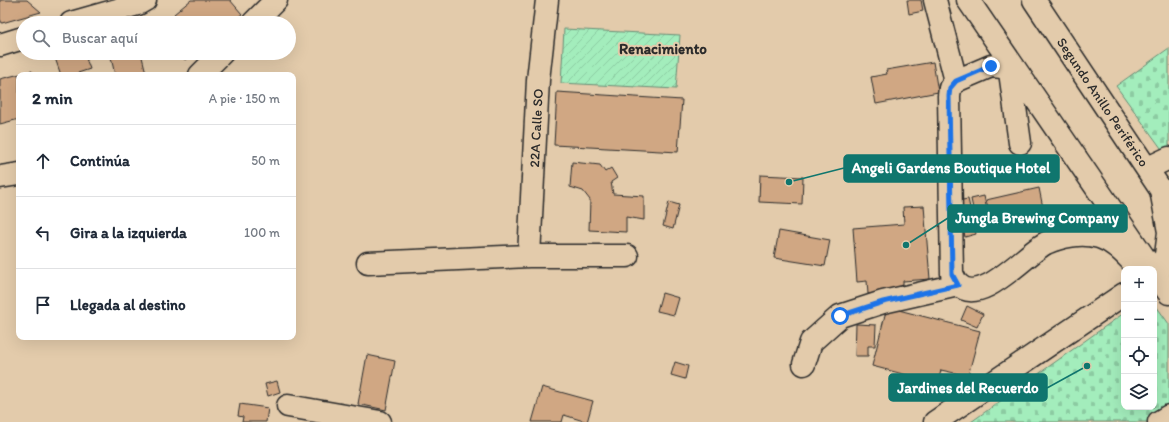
<!DOCTYPE html>
<html lang="es">
<meta charset="utf-8">
<style>
body{margin:0;font-family:Itim,sans-serif;background:#f6f6f7;color:#1f2937}
.controls{position:absolute;right:12px;bottom:12px;display:grid;overflow:hidden;border-radius:8px;box-shadow:0 4px 16px #0002}
.controls button{width:36px;height:36px;display:grid;place-items:center;padding:0;border:0;border-bottom:1px solid #e0e1e3;background:#fff;color:#1f2937;font:20px sans-serif}
.stop{position:absolute;width:12px;height:12px;margin:-9px;border:3px solid #1a73e8;border-radius:50%;background:#fff}
.stop.end{background:#1a73e8;border-color:#fff;box-shadow:0 1px 4px #0008}
.list{margin:0;padding:0;list-style:none}
h2{display:flex;justify-content:space-between;align-items:center;height:52px;margin:0;padding:0 16px;font-size:17px}
h2 small{font-size:13px;font-weight:400;color:#747a83}
.list li{display:grid;grid-template-columns:26px 1fr auto;gap:12px;align-items:center;box-sizing:border-box;height:72px;padding:0 16px;border-top:1px solid #e0e1e3}
.list b{display:block;font-size:15px;white-space:nowrap}
.list em{font-size:13px;font-style:normal;color:#747a83}
.icon{flex:none;width:22px;height:22px;fill:none;stroke:currentColor;stroke-width:2;stroke-linecap:round;stroke-linejoin:round}
.map{position:relative;flex:none;width:1169px;height:422px;overflow:hidden}
.search{position:absolute;background:#fff;box-shadow:0 4px 16px #0002;left:16px;top:16px;width:280px;height:44px;display:flex;align-items:center;gap:10px;box-sizing:border-box;padding:0 14px;border-radius:22px;color:#747a83;font-size:15px}
.panel{position:absolute;background:#fff;box-shadow:0 4px 16px #0002;left:16px;top:72px;width:280px;height:268px;border-radius:8px}
.map>svg:first-child{display:block}
.cemetery{fill:url(#cemetery-stones);stroke:#678c74}
.garden{fill:url(#garden-furrows);stroke:#678c74}
.building{fill:#d0a783;stroke:#2b2b2b}
.lines{fill:none;stroke-linecap:round;stroke-linejoin:round}
.minor-casing{stroke:#2b2b2b;stroke-width:25}
.minor{stroke:#e3cbab;stroke-width:22}
.route{stroke:#1a73e8;stroke-width:5}
.labels{text-anchor:middle;stroke-width:4;stroke-linejoin:round;paint-order:stroke}
.street-label{font-size:14px;fill:#2b2b2b;stroke:#e3cbab}
.neighbourhood-label{font-size:15px;font-weight:bold;fill:#2b2b2b;stroke:#e3cbab}
.leader{fill:none;stroke:#0f766e;stroke-width:1.5}
.callout-dot{fill:#0f766e;stroke:#e3cbab;stroke-width:1.5}
.callout{fill:#0f766e;stroke:#0f766e;stroke-width:1.5}
.callout-label{font-size:15px;text-anchor:middle;font-weight:bold;fill:#fff}
</style>
<div class="map">
<svg width="1169" height="422" viewBox="0 0 1169 422">
<defs>
<pattern id="cemetery-stones" width="16" height="16" patternUnits="userSpaceOnUse"><rect width="16" height="16" fill="#a3edbc"/><path d="M2 7V4a2 2 0 0 1 4 0v3zM10 15v-3a2 2 0 0 1 4 0v3z" fill="#8ccba2"/></pattern>
<pattern id="garden-furrows" width="10" height="10" patternUnits="userSpaceOnUse"><rect width="10" height="10" fill="#a3edbc"/><path d="M-1 1l2-2M0 10L10 0M9 11l2-2" fill="none" stroke="#8ccba2"/></pattern>
</defs>
<rect width="100%" height="100%" fill="#e3cbab"/>
<filter id="ink" filterUnits="userSpaceOnUse"><feTurbulence type="fractalNoise" baseFrequency=".025" numOctaves="2"/><feDisplacementMap in="SourceGraphic" scale="8" xChannelSelector="R" yChannelSelector="G"/><feConvolveMatrix kernelMatrix="1 2 1 2 8 2 1 2 1" color-interpolation-filters="sRGB"/></filter>
<g filter="url(#ink)">
<path class="cemetery" d="M1169,48v111l-53,-73z
M1154,303l15,21v98h-198l153,-109v94h30z"/>
<path class="garden" d="M564,29l116,6 -4,54 -115,-6z"/>
<path class="building" d="M0,0h27l14,12 -39,11 -2,-4z
M191,0h39l12,14 -11,9h-50l-7,-9z
M907,0h14l2,11 -14,3z
M57,53h27l6,16 -18,6h-11l-6,-17 3,-1z
M110,53h31l5,20 -10,2h-21z
M178,53h15l-8,7z
M933,62l5,30 -62,12 -5,-27 16,-3 -1,-4z
M32,71l1,4h-14v44l-19,5v-45z
M557,92l125,8 -4,52 -124,-7z
M572,162l28,3 5,7 6,-4 6,10 -6,4 2,12 31,2v24l-18,-3v15l-37,-2 1,-30 -7,-9 -13,-4z
M760,175l43,2 -1,27 -43,-2z
M1039,188l4,20 -52,12 -5,-20z
M984,196l4,19 -13,3 -4,-19z
M968,199l8,35 -11,3 -8,-36z
M669,202l10,3 -6,24 -10,-3z
M924,206l6,73 -27,2v7l-11,4 -24,2 -1,-13 -10,1 -4,-54 51,-4 -1,-17z
M779,231l51,9 -5,26 -51,-8z
M662,293l17,5 -5,17 -17,-4z
M967,306l16,8 -6,13 -16,-7z
M887,307l93,24 -12,45 -27,-6 -3,13 -66,-17z
M856,324l20,1 -1,21h-7v10h-13z
M367,355l28,6 -9,49 -28,-6z
M675,362l13,4 -3,13 -14,-4z
M277,381l3,11 -12,4 -3,-12z
M542,387l51,14 -6,21 -23,-7 -2,7h-30z
M240,404l28,4 -2,14h-24l1,-5 -5,-1z"/>
<g class="lines">
<g class="minor-casing">
<path id="minor" d="M935,0l21,81
M968,0l182,266
M1034,0l127,190 8,42 -3,23 -9,22
M71,23l67,-19 7,-4
M253,23l23,-23
M0,45l23,-7
M200,75l22,-22
M1020,143l-10,-71 -7,-5 -12,-1 -35,15 -6,7 -1,8 3,178c2,3 3,7 6,10 22,24 68,-31 88,-41 15,-7 36,-11 53,-6 16,5 27,19 39,30l4,2
M1148,168l21,-10
M0,177l19,-3
M529,256l9,-176 9,-80
M368,263l161,-7h98
M1154,272l15,21
M804,364l7,-22 29,-26 43,-14 75,-17
M288,406l92,16
M935,422l189,-128
M1159,422l10,-6"/>
</g>
<use href="#minor" class="minor"/>
</g>
</g>
<g class="lines" filter="url(#ink)">
<path class="route" d="M840,316l43,-14 75,-17 -6,-11 -3,-178 1,-8 6,-7 35,-15"/>
</g>
<g class="labels">
<g class="street-label">
<text transform="translate(1103 102) rotate(56)" y="5">Segundo Anillo Periférico</text>
<text transform="translate(536 128) rotate(-87)" y="5">22A Calle SO</text>
</g>
<g class="neighbourhood-label">
<text x="663" y="54">Renacimiento</text>
</g>
</g>
<path class="leader" d="M789 182L844 168M906 245L948 218M1087 366L1047 388"/>
<g class="callout-dot">
<circle cx="789" cy="182" r="4"/>
<circle cx="906" cy="245" r="4"/>
<circle cx="1087" cy="366" r="4"/>
</g>
<g class="callout">
<rect x="844" y="155" width="215" height="27" rx="4"/>
<rect x="948" y="205" width="179" height="27" rx="4"/>
<rect x="889" y="374" width="158" height="27" rx="4"/>
</g>
<g class="callout-label">
<text x="951" y="173">Angeli Gardens Boutique Hotel</text>
<text x="1037" y="223">Jungla Brewing Company</text>
<text x="968" y="393">Jardines del Recuerdo</text>
</g>
</svg>
<div class="controls">
<button>+</button>
<button>−</button>
<button><svg class="icon" aria-label="locate" viewBox="0 0 24 24"><circle cx="12" cy="12" r="6"/><path d="M12 2v4M12 18v4M2 12h4M18 12h4"/></svg></button>
<button><svg class="icon" aria-label="layers" viewBox="0 0 24 24"><path d="M12 4l9 5-9 5-9-5zM3 14l9 5 9-5"/></svg></button>
</div>
<div class="stop" style="left:840px;top:316px"></div>
<div class="stop end" style="left:991px;top:66px"></div>
<div class="search"><svg class="icon" aria-label="search" viewBox="0 0 24 24"><circle cx="10" cy="10" r="6"/><path d="M15 15l6 6"/></svg>Buscar aquí</div>
<section class="panel">
<h2>2 min<small>A pie · 150 m</small></h2>
<ul class="list">
<li><svg class="icon" aria-label="ahead" viewBox="0 0 24 24"><path d="M12 20V5M6 11l6-6 6 6"/></svg><div><b>Continúa</b></div><em>50 m</em></li>
<li><svg class="icon" aria-label="left" viewBox="0 0 24 24"><path d="M17 20v-9H6M10 6l-5 5 5 5"/></svg><div><b>Gira a la izquierda</b></div><em>100 m</em></li>
<li><svg class="icon" aria-label="arrive" viewBox="0 0 24 24"><path d="M6 21V4h12l-3 4 3 4H6"/></svg><div><b>Llegada al destino</b></div></li>
</ul>
</section>
</div>
